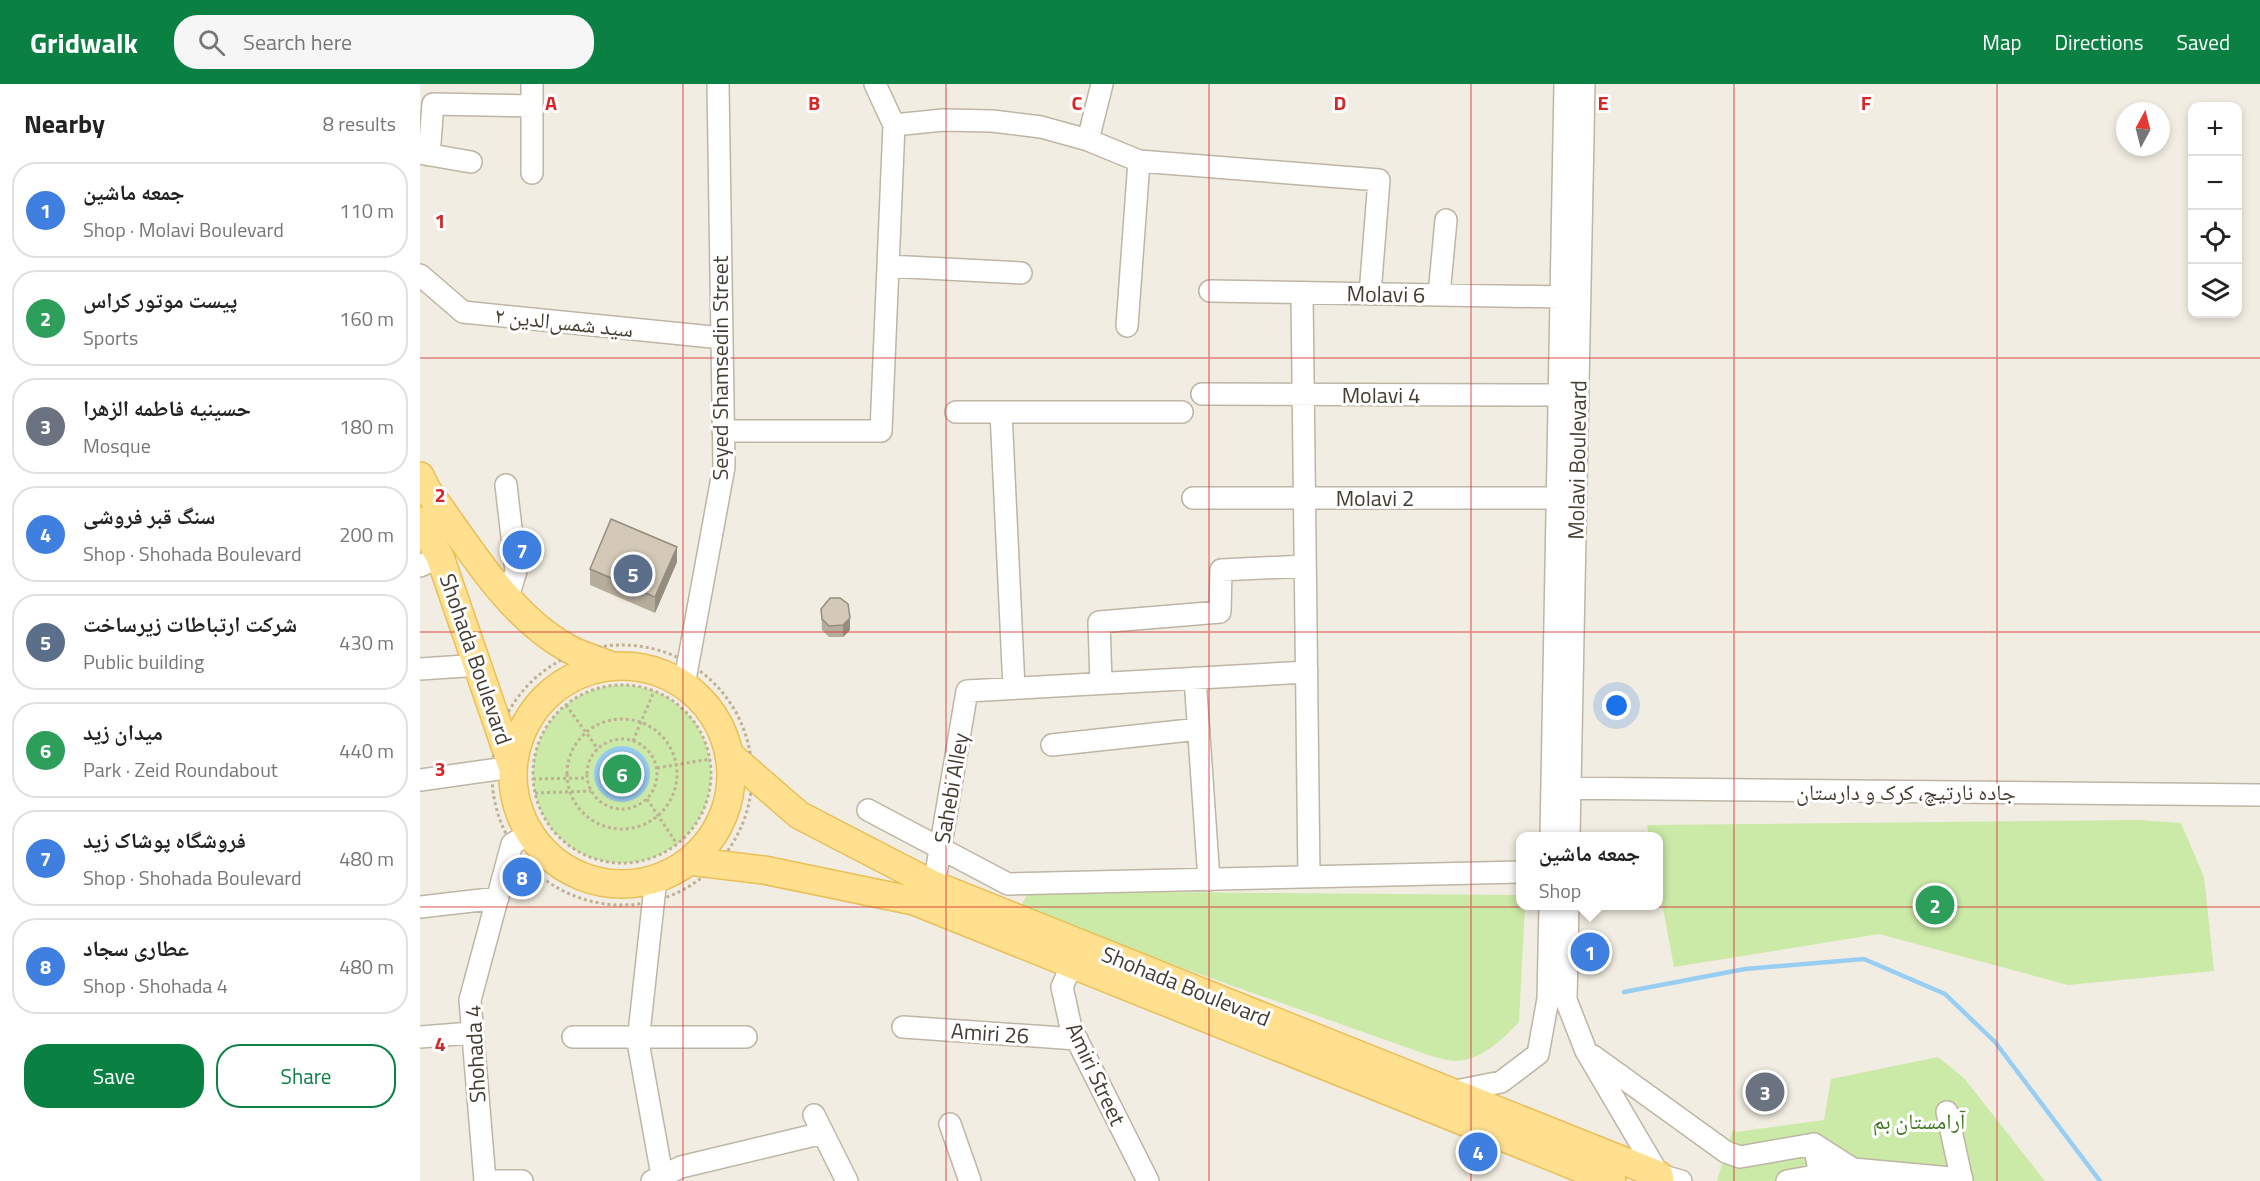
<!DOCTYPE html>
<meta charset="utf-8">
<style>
body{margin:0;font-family:"Titillium Web","Noto Naskh Arabic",sans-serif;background:#f6f6f6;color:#222}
.controls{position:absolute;right:18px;top:18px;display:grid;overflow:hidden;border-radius:12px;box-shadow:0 3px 9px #0003}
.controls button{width:54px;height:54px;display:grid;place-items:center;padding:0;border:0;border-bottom:2px solid #e0e0e0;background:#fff;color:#222;font:30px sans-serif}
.compass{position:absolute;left:1696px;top:18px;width:54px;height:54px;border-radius:50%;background:#fff;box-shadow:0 3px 9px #0003;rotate:7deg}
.you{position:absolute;left:1197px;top:622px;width:21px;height:21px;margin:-15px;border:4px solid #fff;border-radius:50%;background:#1a73e8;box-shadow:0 0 0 9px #1a73e833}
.badge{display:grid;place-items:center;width:39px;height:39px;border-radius:50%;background:#0b8043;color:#fff;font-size:20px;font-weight:700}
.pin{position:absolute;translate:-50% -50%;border:3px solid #fff;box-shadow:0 2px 6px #0006}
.popup{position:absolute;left:1096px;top:748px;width:147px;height:78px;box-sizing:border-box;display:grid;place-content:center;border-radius:12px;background:#fff;filter:drop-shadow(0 2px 4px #0005);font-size:20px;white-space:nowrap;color:#767676}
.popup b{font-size:22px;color:#222}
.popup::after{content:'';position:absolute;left:50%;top:100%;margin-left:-12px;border:12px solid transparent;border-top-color:#fff}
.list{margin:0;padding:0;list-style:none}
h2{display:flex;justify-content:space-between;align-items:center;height:78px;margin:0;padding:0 24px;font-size:26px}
h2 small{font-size:20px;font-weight:400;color:#767676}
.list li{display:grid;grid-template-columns:39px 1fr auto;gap:18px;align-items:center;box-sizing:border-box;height:96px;margin:0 12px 12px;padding:0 12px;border:2px solid #e0e0e0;border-radius:24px}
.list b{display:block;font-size:22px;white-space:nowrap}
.list p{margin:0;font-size:20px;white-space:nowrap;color:#767676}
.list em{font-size:20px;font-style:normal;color:#767676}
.actions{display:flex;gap:12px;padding:18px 24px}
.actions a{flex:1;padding:14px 0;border:2px solid #0b8043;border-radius:24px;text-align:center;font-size:21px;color:#0b8043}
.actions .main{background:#0b8043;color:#fff}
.icon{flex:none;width:33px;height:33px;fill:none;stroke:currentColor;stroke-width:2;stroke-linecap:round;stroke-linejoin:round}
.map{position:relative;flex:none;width:1840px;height:1097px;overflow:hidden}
header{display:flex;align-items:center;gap:36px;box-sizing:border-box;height:84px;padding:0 30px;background:#0b8043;color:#fff}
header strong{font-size:28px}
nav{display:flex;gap:33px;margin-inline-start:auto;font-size:21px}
.search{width:420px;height:54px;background:#f6f6f6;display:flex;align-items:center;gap:15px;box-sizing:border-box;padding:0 21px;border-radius:24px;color:#767676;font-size:22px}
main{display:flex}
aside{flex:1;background:#fff}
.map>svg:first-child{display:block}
.green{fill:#cbe9a7}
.water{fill:#99cef3}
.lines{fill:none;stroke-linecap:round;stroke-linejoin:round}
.stream{stroke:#99cef3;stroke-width:4.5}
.minor-casing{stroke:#beb5a4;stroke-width:24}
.major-casing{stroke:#e9bf58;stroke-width:30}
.path{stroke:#c0b195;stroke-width:3;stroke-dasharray:3 3;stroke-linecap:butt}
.minor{stroke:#fff;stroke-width:21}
.major{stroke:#ffe08e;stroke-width:27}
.wall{fill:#b6ad9d}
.shaded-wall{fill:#948d80}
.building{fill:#d4c9b7;stroke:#948d80;stroke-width:1.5}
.grid{fill:none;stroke:#d62828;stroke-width:1.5;stroke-opacity:0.55}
.labels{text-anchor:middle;stroke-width:6;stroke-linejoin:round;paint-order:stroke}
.street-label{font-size:22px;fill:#443d32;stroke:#fff}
.park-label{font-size:22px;fill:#427723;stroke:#fff}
.grid-label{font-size:20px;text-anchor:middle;font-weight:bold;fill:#d62828;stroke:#fff;stroke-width:6;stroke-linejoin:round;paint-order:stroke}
</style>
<header>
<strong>Gridwalk</strong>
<div class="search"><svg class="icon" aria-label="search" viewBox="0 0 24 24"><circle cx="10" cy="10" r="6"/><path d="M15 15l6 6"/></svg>Search here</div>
<nav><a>Map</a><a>Directions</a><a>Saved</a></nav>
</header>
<main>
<aside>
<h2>Nearby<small>8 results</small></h2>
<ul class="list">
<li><span class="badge" style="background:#3f7fe0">1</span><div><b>جمعه ماشین</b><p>Shop · Molavi Boulevard</p></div><em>110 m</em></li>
<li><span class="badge" style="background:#2e9e5b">2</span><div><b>پیست موتور کراس</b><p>Sports</p></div><em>160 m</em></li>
<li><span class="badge" style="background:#6b7280">3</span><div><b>حسینیه فاطمه الزهرا</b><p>Mosque</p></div><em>180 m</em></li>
<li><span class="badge" style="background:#3f7fe0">4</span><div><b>سنگ قبر فروشی</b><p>Shop · Shohada Boulevard</p></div><em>200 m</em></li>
<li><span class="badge" style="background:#5c6f8a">5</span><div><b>شرکت ارتباطات زیرساخت</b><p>Public building</p></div><em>430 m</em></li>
<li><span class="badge" style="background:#2e9e5b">6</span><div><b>میدان زید</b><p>Park · Zeid Roundabout</p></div><em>440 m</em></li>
<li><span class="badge" style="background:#3f7fe0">7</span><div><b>فروشگاه پوشاک زید</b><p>Shop · Shohada Boulevard</p></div><em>480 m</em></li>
<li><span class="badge" style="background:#3f7fe0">8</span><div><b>عطاری سجاد</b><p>Shop · Shohada 4</p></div><em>480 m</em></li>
</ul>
<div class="actions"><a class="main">Save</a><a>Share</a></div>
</aside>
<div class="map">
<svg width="1840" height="1097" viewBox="0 0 1840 1097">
<rect width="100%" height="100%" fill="#f2ede2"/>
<path class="green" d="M113 690a89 89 0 1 1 178 0a89 89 0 1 1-178 0Z
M1719,736l42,3 23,54 10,94 -146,14 -189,-51 -205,33 -15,-80v-51h-10l-2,-11z
M609,807l492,4v11h4l-6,116c-17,18 -37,38 -64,39 -8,0 -19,-4 -27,-6l-409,-145z
M1518,973l26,21 81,103h-328l16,-52 4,3 87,-12 7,-41z"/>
<path class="water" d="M174 690a28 28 0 1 1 56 0a28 28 0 1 1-56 0Z"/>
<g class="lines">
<path class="stream" d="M1204,908l121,-23 119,-10 81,35 50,48 105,139"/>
<g class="minor-casing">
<path id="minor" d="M474,41l49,-5 49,1 49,6 47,13 51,21 240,19 -9,114
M668,56l14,-56
M0,69l51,9
M9,71l4,-51 99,2
M112,89v-89
M468,182l133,7
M0,191l43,37 259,26
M790,207l351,6
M882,209l7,584
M1019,211l7,-75
M707,242l12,-165
M782,310l357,1
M536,328h226
M581,328l13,276
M303,347h158l13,-306 -19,-41
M86,401l10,86 -8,26
M773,414h365
M0,482l20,-9
M0,585l60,-4
M775,594l14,202
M681,599l-2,-61 121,-10 1,-42 84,-4
M264,601l40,-218 -6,-383
M632,661l147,-16
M0,696l93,-13
M1135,704l705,7
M448,726l140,74 513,-12
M1131,752l14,-752
M1149,752l15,-752
M236,794l-18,164 25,139
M514,801l33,-194 340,-19
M1148,822l-2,94 20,51 73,124 22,6
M0,823l78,-9
M652,880l-10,23 9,41 77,153
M483,943l174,12
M0,953l51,-4
M153,953h173
M1173,972l133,96 14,5 74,-13
M1031,1008l50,-10 37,-28 10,-55 2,-93
M1527,1028l15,69
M394,1031l33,66
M530,1040l20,57
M65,1097l-15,-181 42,-156 18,-11
M74,1097h28
M232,1097l29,-14 142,-34
M1367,1097l66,-12 -39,-25 7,37
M1436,1097l-3,-12 109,10"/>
</g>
<g class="major-casing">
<path id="major" d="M0,392l7,14c41,55 80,125 142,159 13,7 29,11 43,17
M0,437l20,36 72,209
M93 691a109 109 0 1 1 218 0a109 109 0 1 1-218 0Z
M310,671l69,60 135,70 725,290 1,6
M269,777l75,9 150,31 698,280"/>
</g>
<path class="path" d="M72 691a130 130 0 1 1 260 0a130 130 0 1 1-260 0Z
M113 690a89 89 0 1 1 178 0a89 89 0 1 1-178 0Z
M146,621l32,44
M147 690a55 55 0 1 1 110 0a55 55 0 1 1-110 0Z
M167 690a35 35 0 1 1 70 0a35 35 0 1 1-70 0Z
M213,657l21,-50
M237,684l53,-9
M113,695l54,-1
M115,709l56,-2
M227,715l30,45"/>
<use href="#minor" class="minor"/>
<use href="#major" class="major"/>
</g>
<path class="wall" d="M257,478l-22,51 -65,-28v-16z
M401,525l29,21 -7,7h-14l-7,-7z"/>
<path class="shaded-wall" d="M257,463v15l-22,51v-16z
M430,534v12l-7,7v-12z"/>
<path class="building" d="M191,435l66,28 -22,50 -65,-28z
M410,514h10l8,6 2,14 -7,7 -14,1 -7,-7 -1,-10z"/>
<path class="grid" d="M263,0v1097M526,0v1097M789,0v1097M1051,0v1097M1314,0v1097M1577,0v1097M0,274h1840M0,548h1840M0,823h1840"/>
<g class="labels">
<g class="street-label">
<text transform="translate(966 210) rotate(1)" y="8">Molavi 6</text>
<text transform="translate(144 238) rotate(6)" y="8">سید شمس‌الدین ۲</text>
<text transform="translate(300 284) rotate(-90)" y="8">Seyed Shamsedin Street</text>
<text x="961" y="319">Molavi 4</text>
<text transform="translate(1157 376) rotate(-89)" y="8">Molavi Boulevard</text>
<text x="955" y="422">Molavi 2</text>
<text transform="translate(56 575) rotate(71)" y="8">Shohada Boulevard</text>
<text transform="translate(531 704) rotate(-80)" y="8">Sahebi Alley</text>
<text x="1486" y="716">جاده نارتیچ، کرک و دارستان</text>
<text transform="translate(766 902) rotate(22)" y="8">Shohada Boulevard</text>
<text transform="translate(570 949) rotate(4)" y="8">Amiri 26</text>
<text transform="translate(55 970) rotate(-93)" y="8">Shohada 4</text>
<text transform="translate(676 990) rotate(65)" y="8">Amiri Street</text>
</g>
<g class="park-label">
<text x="1499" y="1045">آرامستان بم</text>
</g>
</g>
<g class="grid-label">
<text x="131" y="26">A</text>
<text x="394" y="26">B</text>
<text x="657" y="26">C</text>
<text x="920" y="26">D</text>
<text x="1183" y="26">E</text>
<text x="1446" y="26">F</text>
<text x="20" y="144">1</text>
<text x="20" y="418">2</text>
<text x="20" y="692">3</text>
<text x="20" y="967">4</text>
</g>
</svg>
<div class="controls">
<button>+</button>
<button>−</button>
<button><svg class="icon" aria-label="locate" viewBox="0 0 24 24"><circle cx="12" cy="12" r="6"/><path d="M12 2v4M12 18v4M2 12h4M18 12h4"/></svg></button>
<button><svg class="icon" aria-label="layers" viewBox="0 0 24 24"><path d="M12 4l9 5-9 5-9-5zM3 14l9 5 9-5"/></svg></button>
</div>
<svg class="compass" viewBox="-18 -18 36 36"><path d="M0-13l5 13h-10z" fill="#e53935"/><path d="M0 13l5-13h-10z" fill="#767676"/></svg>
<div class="you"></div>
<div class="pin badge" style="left:1170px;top:868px;background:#3f7fe0">1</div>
<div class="popup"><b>جمعه ماشین</b>Shop</div>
<div class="pin badge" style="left:1515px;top:821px;background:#2e9e5b">2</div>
<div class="pin badge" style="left:1345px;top:1008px;background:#6b7280">3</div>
<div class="pin badge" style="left:1058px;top:1068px;background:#3f7fe0">4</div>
<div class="pin badge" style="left:213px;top:490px;background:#5c6f8a">5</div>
<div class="pin badge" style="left:202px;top:690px;background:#2e9e5b">6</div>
<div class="pin badge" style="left:102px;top:466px;background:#3f7fe0">7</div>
<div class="pin badge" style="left:102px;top:793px;background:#3f7fe0">8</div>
</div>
</main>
